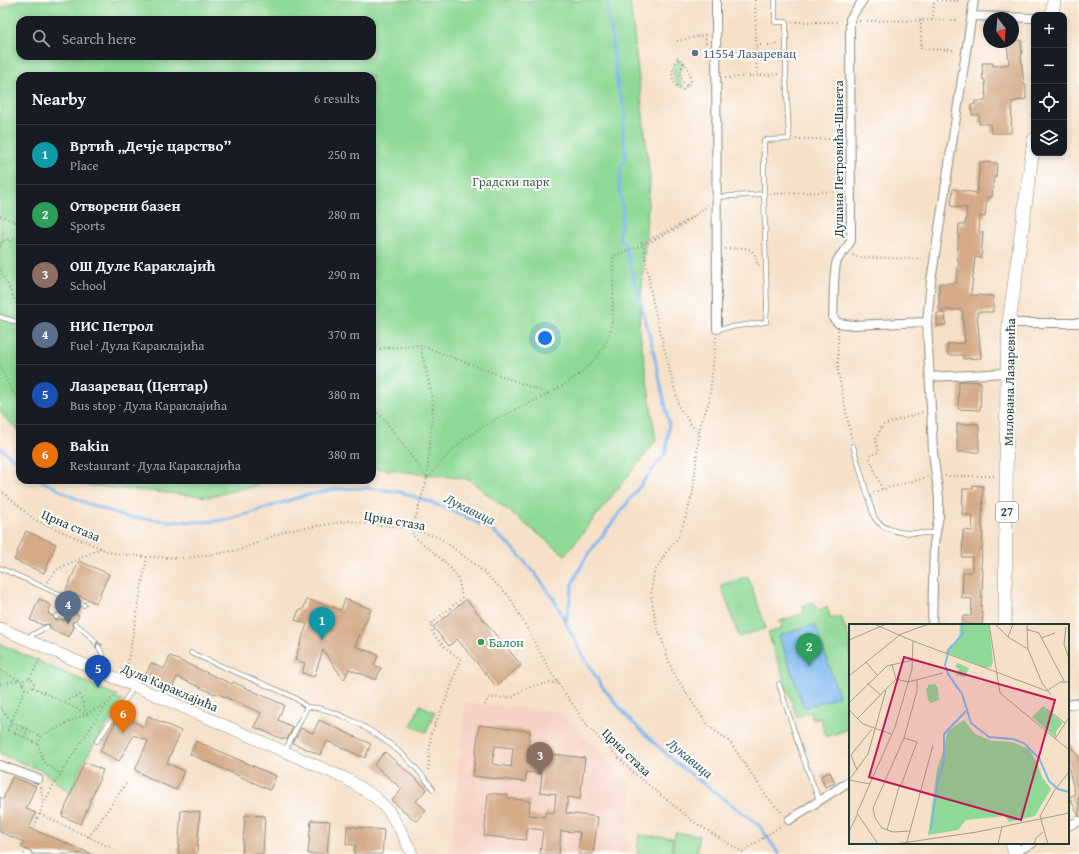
<!DOCTYPE html>
<meta charset="utf-8">
<style>
body{margin:0;font-family:"Gentium Book Plus",serif;background:#20242c;color:#f1f3f6}
.controls{position:absolute;right:12px;top:12px;display:grid;overflow:hidden;border-radius:8px;box-shadow:0 2px 6px #0003}
.controls button{width:36px;height:36px;display:grid;place-items:center;padding:0;border:0;border-bottom:1px solid #363941;background:#171b24;color:#f1f3f6;font:20px sans-serif}
.compass{position:absolute;left:983px;top:12px;width:36px;height:36px;border-radius:50%;background:#171b24;box-shadow:0 2px 6px #0003;rotate:164deg}
.you{position:absolute;left:545px;top:338px;width:14px;height:14px;margin:-10px;border:3px solid #fff;border-radius:50%;background:#1a73e8;box-shadow:0 0 0 6px #1a73e833}
.badge{display:grid;place-items:center;width:26px;height:26px;border-radius:50%;background:#d1495b;color:#fff;font-size:13px;font-weight:700}
.pin{position:absolute;translate:-50% -33px;filter:drop-shadow(0 1px 2px #0008)}
.pin::after{content:'';position:absolute;top:21px;width:14px;height:12px;background:inherit;clip-path:polygon(0 0,100% 0,50% 100%)}
.list{margin:0;padding:0;list-style:none}
h2{display:flex;justify-content:space-between;align-items:center;height:52px;margin:0;padding:0 16px;font-size:17px}
h2 small{font-size:13px;font-weight:400;color:#9ea1a6}
.list li{display:grid;grid-template-columns:26px 1fr auto;gap:12px;align-items:center;box-sizing:border-box;height:60px;padding:0 16px;border-top:1px solid #363941}
.list b{display:block;font-size:15px;white-space:nowrap}
.list p{margin:0;font-size:13px;white-space:nowrap;color:#9ea1a6}
.list em{font-size:13px;font-style:normal;color:#9ea1a6}
.icon{flex:none;width:22px;height:22px;fill:none;stroke:currentColor;stroke-width:2;stroke-linecap:round;stroke-linejoin:round}
.map{position:relative;flex:none;width:1079px;height:854px;overflow:hidden}
.search{position:absolute;background:#171b24;box-shadow:0 2px 6px #0003;left:16px;top:16px;width:360px;height:44px;display:flex;align-items:center;gap:10px;box-sizing:border-box;padding:0 14px;border-radius:12px;color:#9ea1a6;font-size:15px}
.panel{position:absolute;background:#171b24;box-shadow:0 2px 6px #0003;left:16px;top:72px;width:360px;height:412px;border-radius:12px}
.map>svg:first-child{display:block}
.built{fill:#f6d2c4}
.green{fill:#8ed995;stroke:#568b64;fill-rule:evenodd}
.water{fill:#7fb8ef;stroke:#4f7a92}
.lines{fill:none;stroke-linecap:round;stroke-linejoin:round}
.stream{stroke:#7fb8ef;stroke-width:3}
.building{fill:#d4aa87;fill-rule:evenodd}
.lane-casing{stroke:#8a8e7e;stroke-width:5.5}
.street-casing{stroke:#8a8e7e;stroke-width:10}
.secondary-casing{stroke:#8a8e7e;stroke-width:12}
.primary-casing{stroke:#8a8e7e;stroke-width:14}
.path{stroke:#8a8e7e;stroke-width:2;stroke-dasharray:1 3;stroke-linecap:butt}
.lane{stroke:#fff;stroke-width:4}
.street{stroke:#fff;stroke-width:8}
.secondary{stroke:#fff;stroke-width:11}
.primary{stroke:#fff;stroke-width:13}
.oneway{stroke:#8f9e9a}
.service-dot{fill:#5c6f8a;stroke:#fff;stroke-width:1.5}
.leisure-dot{fill:#2e9e5b;stroke:#fff;stroke-width:1.5}
.labels{text-anchor:middle;stroke-width:4;stroke-linejoin:round;paint-order:stroke}
.shield{fill:#fff;stroke:#627771;stroke-width:1}
.shield-label{font-size:12px;font-weight:bold;fill:#1f3d34}
.service-label{font-size:13px;fill:#4e5e75;stroke:#fff;text-anchor:start}
.street-label{font-size:13px;fill:#1f3d34;stroke:#fff}
.park-label{font-size:13px;fill:#3b644c;stroke:#fff}
.leisure-label{font-size:13px;fill:#27864d;stroke:#fff;text-anchor:start}
.water-label{font-size:14px;font-style:italic;fill:#3c626c;stroke:#fff}
.inset-river{fill:none;stroke:#7fb8ef;stroke-width:2}
.inset-road{fill:none;stroke:#a09f8c;stroke-width:1}
.view{fill:#c2185b;fill-opacity:0.15;stroke:#c2185b;stroke-width:2}
.inset-edge{fill:none;stroke:#1f3d34;stroke-width:2}
</style>
<div class="map">
<svg width="1079" height="854" viewBox="0 0 1079 854">
<rect width="100%" height="100%" fill="#fff"/>
<filter id="ink" filterUnits="userSpaceOnUse"><feTurbulence type="fractalNoise" baseFrequency=".025" numOctaves="2"/><feDisplacementMap in="SourceGraphic" scale="8" xChannelSelector="R" yChannelSelector="G"/><feConvolveMatrix kernelMatrix="1 2 1 2 8 2 1 2 1" color-interpolation-filters="sRGB"/></filter>
<filter id="wash" filterUnits="userSpaceOnUse"><feTurbulence type="fractalNoise" baseFrequency=".012" numOctaves="4" result="noise"/><feDisplacementMap in="SourceGraphic" scale="16" xChannelSelector="R" yChannelSelector="G"/><feGaussianBlur stdDeviation="0.9" result="paint"/><feColorMatrix in="noise" values="0 0 0 0 0 0 0 0 0 0 0 0 0 0 0 0 0 1.4 0 .05"/><feComposite in="paint" operator="in"/></filter>
<g filter="url(#wash)">
<rect width="100%" height="100%" fill="#f6e0c7"/>
<path class="built" d="M465,703l95,9 72,74 -6,68h-176z"/>
<path class="green" d="M18,0h92l2,2 5,-2h513l20,178 -11,148 17,115 -91,114 -97,-76 -96,-11v-392h-352v355l-16,-14 -4,-6v-402zM20,20h352v36h-352z
M679,60l4,4 -3,6 -1,6 -2,1 7,9 -3,2c-9,-8 -11,-18 -2,-28z
M79,480h199l-69,17 -124,-12z
M748,576l18,52 -27,9 -18,-52z
M814,602l3,8 10,-3 4,12 10,-3 9,26v83l-5,1 1,4 -20,7 -6,-19 -7,2 -3,-8 -13,5 -29,-84 14,-4 -2,-8 24,-8 -2,-7z
M0,644l115,51 -1,2 9,3 -40,62 -13,31 -29,-23 -41,-16z
M420,705l15,7 -9,20 -15,-6z
M675,833l24,2 -2,19h-25z
M639,835l34,3 -2,16h-34z"/>
<path class="water" d="M815,624l24,72 -35,12 -25,-72z"/>
<g class="lines">
<path class="stream" d="M0,448l20,16
M40,480l41,21 45,16 43,4 37,1 25,-3 72,-23 33,-7 32,-1 32,4 30,10 28,11 34,17 20,17 22,25 20,27 26,52 21,34 29,35 46,43 83,62 20,29
M566,623l7,-41 13,-25 80,-105 3,-30 -18,-81 -27,-99 -3,-1 -2,-5 4,-24 -4,-24 2,-20 5,-12 -3,-23 2,-21 -7,-23 -11,-89"/>
</g>
<g id="blocks">
<path class="building" d="M1021,40l1,15h-1l3,30h2v14l-14,3 -1,31h-20l-1,-9h-11v-9h-7l-1,-10 4,-1v-3h11l-1,-21h-2l-1,-17h11v3l16,-2 -2,-22z
M980,162l17,1 -1,14h-2l-2,20h-5l-2,20 -5,-1 -1,16h4l-2,26 -6,-1 -4,38 22,1v16h-16l4,46 -18,1v-4h-15l-1,-11 18,-1 -3,-33h-23v-27h17l3,-24h-2l2,-35 6,1 2,-17 -16,-2 2,-17 24,4z
M937,313h8l1,12 -9,1z
M959,381l22,1 -1,28 -22,-1z
M957,424h22v28h-22z
M973,485l10,1 -1,42h1l-2,41 2,1 -2,43h2l-1,12h-20l1,-9h8l1,-17 -10,-1 1,-26h9v-15h-10l1,-27 9,1 1,-16h-11l1,-26h10z
M26,531l30,13 -12,29 -30,-13z
M79,561l30,13 -13,29 -30,-13z
M39,599l12,6 -3,9 5,2 2,4h10l1,-4 -2,-2 2,-5 13,6 -3,6 -4,1v3l2,2 -5,10 -19,-8v-3l-1,-2 -6,1 -13,-5z
M307,599l34,11 4,-11 26,10 -16,37 23,9 -4,10 7,3 -5,12 -27,-11 -5,11 -21,-30 -9,27 -12,-4 3,-10 -10,-3 12,-36 -12,-4 4,-10h4z
M466,599l55,66 -25,21 -39,-47 -8,7 -16,-19z
M170,656l62,28 1,-2 51,23 -6,15 15,7 -6,13 -3,-2 -1,1 -29,-12 7,-14 -45,-20 -1,1 -38,-17 -6,14 -27,-12 7,-16 13,6z
M120,714l24,13 4,-11 33,15 -14,32 17,8 -8,19 -21,-9 -20,-11 13,-29 -14,-6 -15,26 -19,-10z
M319,720l52,24 -6,14 -38,-17 -7,14 -27,-12 8,-15 12,5z
M479,725l51,6 -3,31 16,1 2,-10 40,5 -5,41 -12,-2 -2,16 32,4 -5,37h-15l2,-22 -19,-1 -2,23h-19l3,-24 -16,-2 -1,12 -42,-4 4,-43 20,2v3l22,3 -1,14 16,2v-5l9,1 2,-19 -16,-2 2,-18 -16,-2 -1,10 -52,-6zM495,746l18,2 -2,19 -19,-3z
M1068,739l11,19v58l-10,-19 6,-3 -7,-28z
M196,741l80,35 -6,14 -80,-36z
M385,752l42,37 -11,12 10,9 -10,11 -24,-20 10,-12 -28,-24z
M84,762l19,8 -22,54 -19,-8z
M830,772l5,11 -10,4 -4,-11z
M12,777l24,9 -10,23 10,4 -7,15 63,26h-61l1,-2 -11,-5 3,-5 -24,-10v-35l3,2z
M181,810l19,2 -3,42h-19z
M245,815l20,1 -2,38h-21z
M311,820l19,1 -3,33h-19z
M347,826l37,4 -2,24h-28l1,-9 -9,-1z"/>
</g>
</g>
<g filter="url(#ink)">
<use href="#blocks" fill-opacity="0" stroke="#8a8e7e" stroke-width="1"/>
<g class="lines">
<g class="lane-casing">
<path id="lane" d="M764,194v-54l25,-1 -3,-65v-52h-11v-22
M0,317l20,6
M717,329l49,-7 1,-15 -3,-113 -47,3
M853,446l21,71c11,19 42,16 62,16
M0,568l84,37
M56,617l3,-2 4,2
M75,624c20,14 28,24 33,49
M28,637l19,-10
M191,653l96,41 8,4 12,9
M779,684l23,71 17,45
M97,741l37,-54
M285,751l22,-44c29,0 74,28 95,47 12,11 22,23 31,35"/>
</g>
<g class="street-casing">
<path id="street" d="M716,0l1,329
M863,0l-13,19 1,221c-4,10 -10,12 -14,21 -4,7 -3,46 -4,57l5,5 15,2 74,-3
M972,16l62,2
M1009,323h70
M930,377l77,-4
M932,625l2,-81 5,-28v-18l-6,-46 -6,-130 4,-41 43,-281
M1068,705l11,-2
M0,765l38,14
M789,820l61,-39
M1068,826l11,-5
M1015,852l18,-9"/>
</g>
<g class="secondary-casing">
<path id="secondary" d="M0,628l169,73 178,78 28,18 13,13 13,21 11,23"/>
</g>
<g class="primary-casing">
<path id="primary" d="M1052,15l2,-15
M1005,625l2,-252 2,-50 25,-183
M1012,843l3,11"/>
</g>
<path class="path" d="M755,0l2,76
M937,0l24,1
M921,20v29l32,1
M933,20l1,-20
M859,21l99,-1
M792,22h47
M677,41l28,-6 1,9
M756,45h23
M677,57c11,9 11,10 14,24l-8,9c-14,-7 -13,-21 -4,-32
M684,63c-5,9 -5,16 3,23
M725,78l54,-4
M796,139h46
M770,194l72,-3
M0,216l20,7
M694,217l-18,12 -33,16 10,58 26,104 13,19 7,7
M15,222l5,11
M0,246l2,-1 -1,-3 8,-3 1,2 10,-5
M725,249c17,-1 30,-6 32,16h3
M853,255l3,2 65,2
M0,270l20,40
M838,330v42l14,69
M716,337l-7,65 -9,23 -7,67 -8,27 -7,19 -13,16 -11,19 -3,21 4,25 17,51 24,38 14,19 20,15 38,56 15,16
M420,345l10,42 3,19 -6,73 -15,50 1,7c13,10 36,27 44,41 3,7 4,14 5,21l-31,26c0,15 19,27 29,35l-10,31 -19,44 -3,39
M372,348l5,1 43,-4 129,49
M0,366l9,20 11,16
M372,408l10,8 45,62
M945,476h51
M428,478c13,-15 26,-33 43,-43 9,-6 19,-13 29,-18 39,-20 89,-35 108,-79 7,-18 5,-58 5,-79l2,-4 28,-10 -1,-2c23,-11 47,-21 66,-38
M882,489l-13,-33 10,-4 -4,-12 8,-15 40,-13
M0,490l35,30 77,33 35,4 41,1 52,-8 45,-19 64,-10 63,8 28,9 37,28 32,30 43,78 36,53 47,47 59,48 48,30
M873,492l55,-15
M47,582l11,-13 43,-21
M0,670l23,12
M126,672l21,-115
M30,678l10,-19
M22.5 684a5.5 5.5 0 1 1 11 0a5.5 5.5 0 1 1-11 0Z
M0,684l20,-4
M33,687l54,27 -7,-19 -16,7
M25,689l-17,41 30,14
M485,705l3,-7 25,-1 11,-8 12,-4 22,-3
M0,707l12,15 29,14
M430,723l5,1
M15,733l4,-8
M19,735l4,-8
M24,737l4,-8
M61,775l-18,-14 -5,-17 3,-8 65,-32
M41,787l2,17
M40,814l76,36
M33,830l10,-25 11,-21 44,-68 19,-24
M89,837l38,-55
M742,852l40,-27
M24,854l2,-5"/>
<use href="#lane" class="lane"/>
<use href="#street" class="street"/>
<use href="#secondary" class="secondary"/>
<use href="#primary" class="primary"/>
</g>
<defs><path id="oneway-chevron" d="M-2-3.5L2.5 0L-2 3.5" fill="none" stroke-width="1.6" stroke-linecap="round" stroke-linejoin="round"/></defs>
<use class="oneway" href="#oneway-chevron" transform="translate(98 645) rotate(-121)"/>
</g>
<circle class="service-dot" cx="695" cy="53" r="4"/>
<circle class="leisure-dot" cx="481" cy="642" r="4"/>
<g class="labels">
<rect class="shield" x="996" y="502" width="22" height="20" rx="3"/>
<g class="shield-label">
<text x="1007" y="516">27</text>
</g>
<g class="service-label">
<text x="703" y="58">11554 Лазаревац</text>
</g>
<g class="street-label">
<text transform="translate(838 159) rotate(-90)" y="5">Душана Петровића-Шанета</text>
<text transform="translate(1009 382) rotate(-89)" y="5">Милована Лазаревића</text>
<text transform="translate(395 520) rotate(10)" y="5">Црна стаза</text>
<text transform="translate(71 525) rotate(23)" y="5">Црна стаза</text>
<text transform="translate(170 687) rotate(23)" y="5">Дула Караклајића</text>
<text transform="translate(627 752) rotate(44)" y="5">Црна стаза</text>
</g>
<g class="park-label">
<text x="511" y="186">Градски парк</text>
</g>
<g class="leisure-label">
<text x="489" y="647">Балон</text>
</g>
<g class="water-label">
<text transform="translate(470 509) rotate(26)" y="5">Лукавица</text>
<text transform="translate(690 758) rotate(39)" y="5">Лукавица</text>
</g>
</g>
<g transform="translate(849 624)">
<rect width="220" height="220" fill="#f6e0c7"/>
<path d="M111,0h29l4,38 -2,5 -5,1 -41,-16 14,-15zM108,39l12,5 -4,9 -9,-2 3,-6 -4,-2zM86,60l3,4 1,12 -8,3 -3,-3 -2,-12h2v-3zM194,82l20,17 -7,8v7l-24,-21zM115,96l11,14 17,7 20,1 17,7 8,13 5,15 9,12 -16,27 -26,6 -4,-6 -39,4 -8,10 -30,5 9,-66 7,-20 3,-17z" fill="#8ed995"/>
<path class="inset-river" d="M113,0l1,10 -14,15 -4,16 3,9 14,20 9,29 18,14 24,2 11,4 15,15 10,23 9,8 11,3M82,206l7,-50 6,-18v-28l22,-23"/>
<path class="inset-road" d="M25,0l39,17 -1,28 -17,58 -38,86 21,31M140,0l11,69 69,57M146,0l13,13 20,12M178,0l1,25 14,34 9,12M217,3l-2,17 5,15M177,5l13,4 25,48M159,13l5,-13M192,14l14,-5M0,16l37,-16M64,17l134,50M17,38l11,13M43,40l4,15 12,3 35,-9M0,52l52,-42 28,-10M18,59l14,12M198,67l13,-9h9M0,79l38,-37 26,-6M198,85l18,14M0,86l14,14 28,10M8,95l39,-40M206,115l13,-20M8,146l-6,-15 21,-26M21,160l-21,-4 19,-26 18,-64M38,206l12,-43 3,-4 15,-41 -13,-4M61,207l-17,1 -11,-4 -7,-10 -2,-10 31,-70 13,-47v-11M0,208l8,-17M58,218l26,-97M46,220l82,-12 92,-19M149,220l4,-17M185,220l2,-6 7,-6M199,220l-8,-28 14,-25 15,-19"/>
<path class="view" d="M55,33l151,43 -34,120 -152,-43z"/>
<rect width="220" height="220" class="inset-edge"/>
</g>
</svg>
<div class="controls">
<button>+</button>
<button>−</button>
<button><svg class="icon" aria-label="locate" viewBox="0 0 24 24"><circle cx="12" cy="12" r="6"/><path d="M12 2v4M12 18v4M2 12h4M18 12h4"/></svg></button>
<button><svg class="icon" aria-label="layers" viewBox="0 0 24 24"><path d="M12 4l9 5-9 5-9-5zM3 14l9 5 9-5"/></svg></button>
</div>
<svg class="compass" viewBox="-18 -18 36 36"><path d="M0-13l5 13h-10z" fill="#e53935"/><path d="M0 13l5-13h-10z" fill="#9ea1a6"/></svg>
<div class="you"></div>
<div class="pin badge" style="left:322px;top:640px;background:#0f9aa8">1</div>
<div class="pin badge" style="left:809px;top:666px;background:#2e9e5b">2</div>
<div class="pin badge" style="left:540px;top:775px;background:#8d6e63">3</div>
<div class="pin badge" style="left:68px;top:624px;background:#5c6f8a">4</div>
<div class="pin badge" style="left:98px;top:688px;background:#1a4fb4">5</div>
<div class="pin badge" style="left:123px;top:733px;background:#e8710a">6</div>
<div class="search"><svg class="icon" aria-label="search" viewBox="0 0 24 24"><circle cx="10" cy="10" r="6"/><path d="M15 15l6 6"/></svg>Search here</div>
<section class="panel">
<h2>Nearby<small>6 results</small></h2>
<ul class="list">
<li><span class="badge" style="background:#0f9aa8">1</span><div><b>Вртић „Дечје царство”</b><p>Place</p></div><em>250 m</em></li>
<li><span class="badge" style="background:#2e9e5b">2</span><div><b>Отворени базен</b><p>Sports</p></div><em>280 m</em></li>
<li><span class="badge" style="background:#8d6e63">3</span><div><b>ОШ Дуле Караклајић</b><p>School</p></div><em>290 m</em></li>
<li><span class="badge" style="background:#5c6f8a">4</span><div><b>НИС Петрол</b><p>Fuel · Дула Караклајића</p></div><em>370 m</em></li>
<li><span class="badge" style="background:#1a4fb4">5</span><div><b>Лазаревац (Центар)</b><p>Bus stop · Дула Караклајића</p></div><em>380 m</em></li>
<li><span class="badge" style="background:#e8710a">6</span><div><b>Bakin</b><p>Restaurant · Дула Караклајића</p></div><em>380 m</em></li>
</ul>
</section>
</div>
